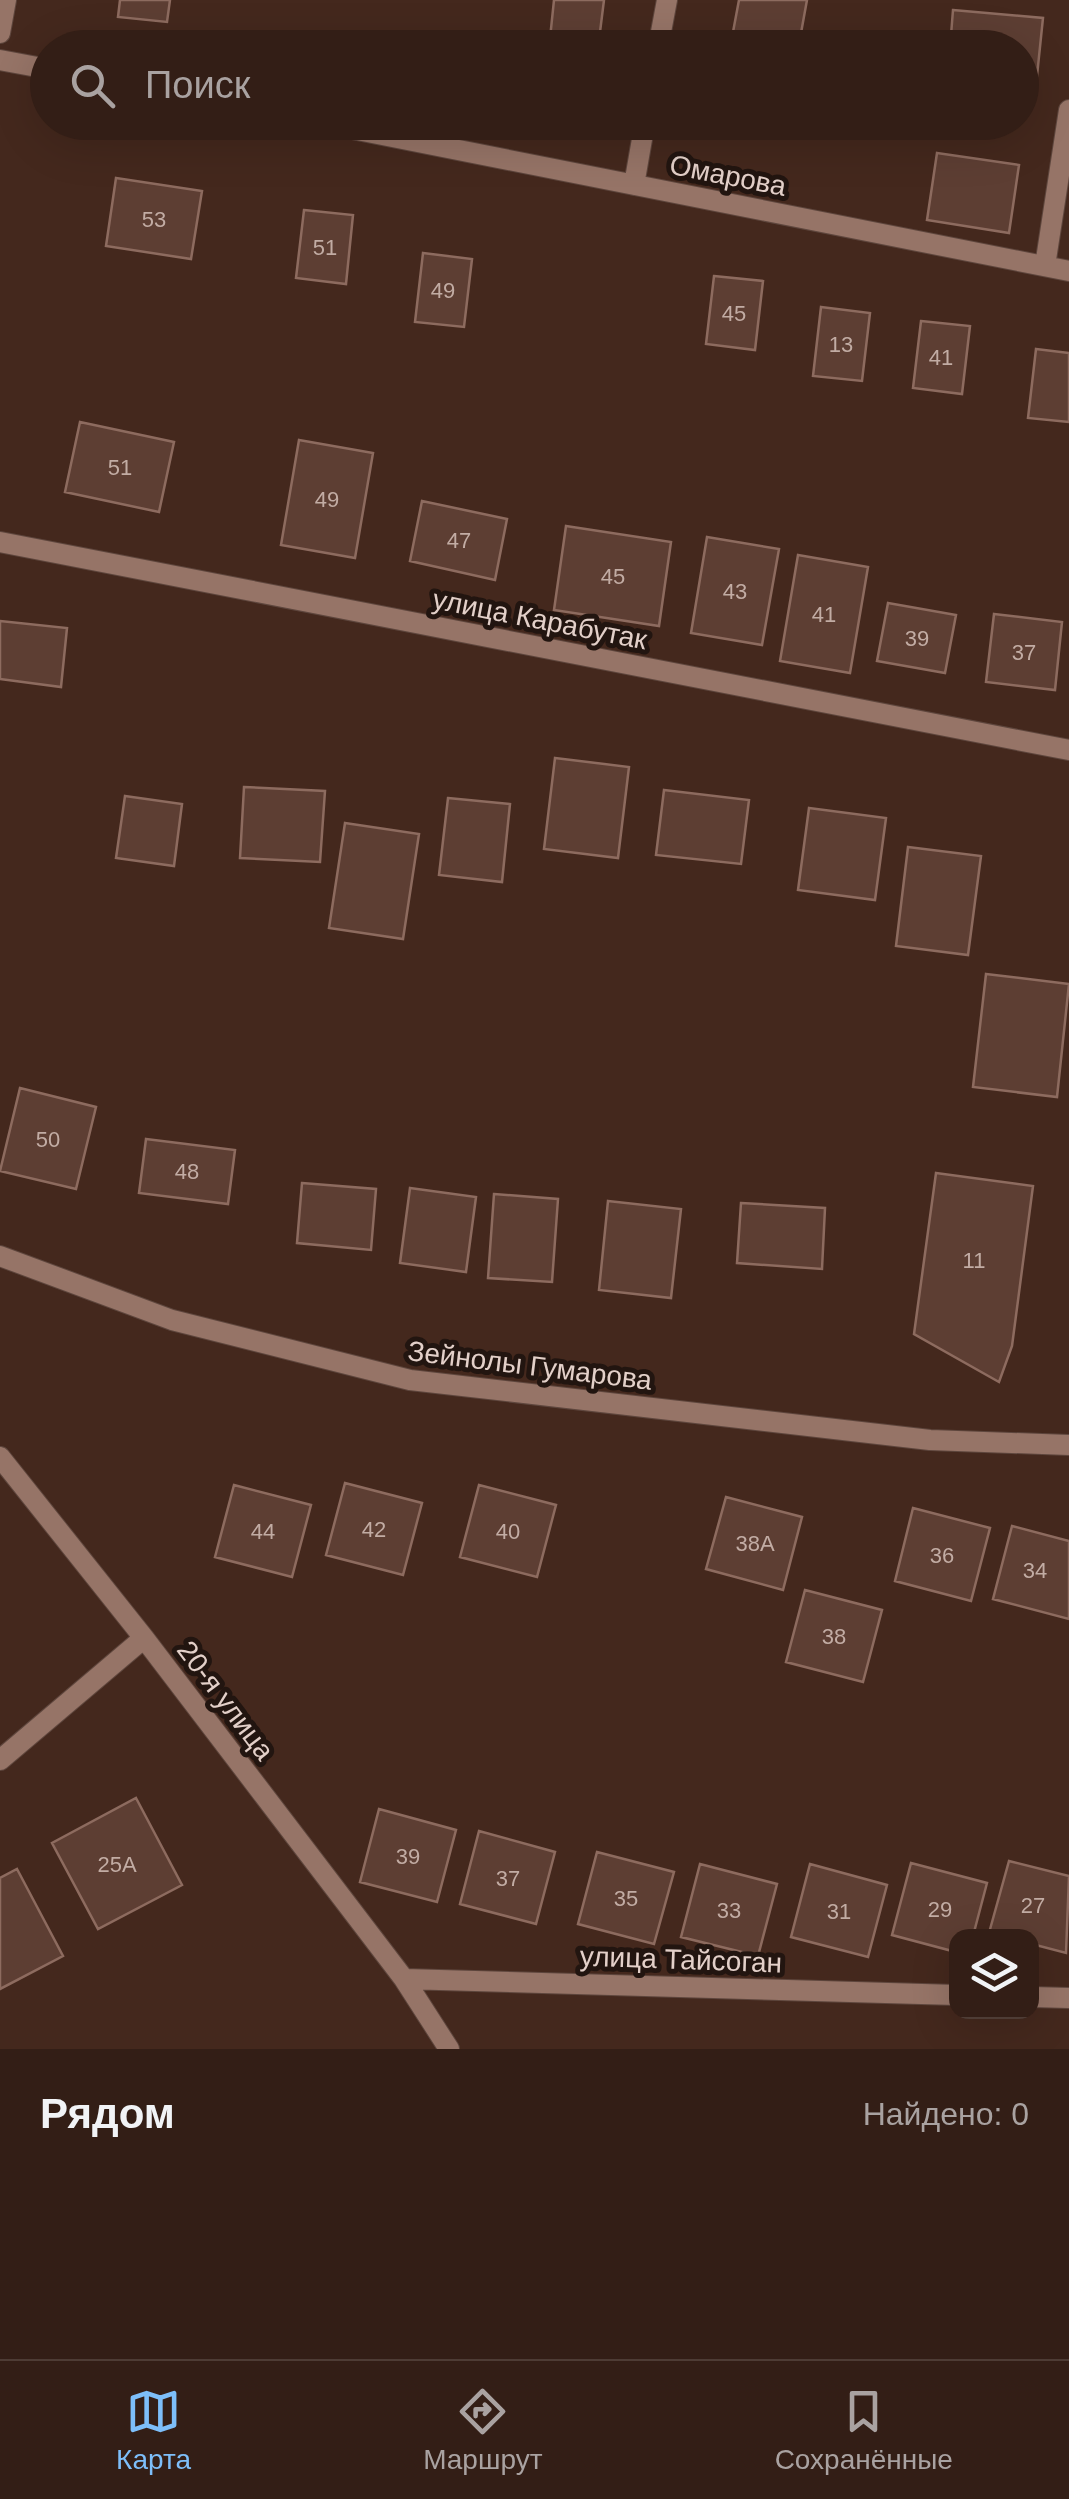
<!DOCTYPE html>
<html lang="ru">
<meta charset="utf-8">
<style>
body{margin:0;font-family:Arial,sans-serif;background:#3b271f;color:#f1f3f6}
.controls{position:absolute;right:30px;bottom:30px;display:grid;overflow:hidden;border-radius:20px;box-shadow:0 10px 40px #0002}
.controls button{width:90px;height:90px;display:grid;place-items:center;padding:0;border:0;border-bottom:2px solid #4e3c35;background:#331e16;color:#f1f3f6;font:50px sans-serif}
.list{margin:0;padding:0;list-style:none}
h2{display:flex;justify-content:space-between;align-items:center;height:130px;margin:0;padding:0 40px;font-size:42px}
h2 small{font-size:32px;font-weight:400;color:#a9a2a1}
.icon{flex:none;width:55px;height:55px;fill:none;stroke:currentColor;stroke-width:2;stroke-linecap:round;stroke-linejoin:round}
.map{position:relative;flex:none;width:1069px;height:2049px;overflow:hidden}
.search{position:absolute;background:#331e16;box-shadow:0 10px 40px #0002;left:30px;right:30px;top:30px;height:110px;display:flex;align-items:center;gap:25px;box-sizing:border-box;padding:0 35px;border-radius:55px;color:#a9a2a1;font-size:38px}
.sheet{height:310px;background:#331e16}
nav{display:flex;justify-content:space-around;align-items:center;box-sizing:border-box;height:140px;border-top:2px solid #4e3c35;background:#331e16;font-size:28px;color:#a9a2a1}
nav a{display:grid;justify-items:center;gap:5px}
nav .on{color:#7dbef9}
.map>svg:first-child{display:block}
.building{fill:#5d3e33;stroke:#8d6b5f;stroke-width:2.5}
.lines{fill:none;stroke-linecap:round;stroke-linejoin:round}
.minor-casing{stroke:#5e463d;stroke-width:22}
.minor{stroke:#967467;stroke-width:20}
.labels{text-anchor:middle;stroke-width:10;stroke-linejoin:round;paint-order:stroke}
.number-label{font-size:22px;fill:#c2aca4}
.street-label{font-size:28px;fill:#e3d0c9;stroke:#221510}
</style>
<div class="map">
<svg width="1069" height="2049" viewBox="0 0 1069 2049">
<rect width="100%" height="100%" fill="#44281d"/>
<path class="building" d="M120,0h50l-3,22 -49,-5z
M554,0h50l-6,48h-49z
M739,0h68l-8,44 -66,-12z
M953,10l90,8 -6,58 -15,-1v-27h-72z
M744,122h71l-2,13 -69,-6z
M937,153l82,12 -10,68 -82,-13z
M116,178l86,13 -11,68 -85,-13z
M304,210l49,5 -7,69 -50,-6z
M423,253l49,6 -8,68 -49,-5z
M714,276l49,5 -8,69 -49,-6z
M821,307l49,6 -8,68 -49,-5z
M921,321l49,5 -8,68 -49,-6z
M1036,349l33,4v69l-41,-4z
M80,422l94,20 -15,70 -94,-20z
M299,440l74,13 -18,105 -74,-13z
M422,501l85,18 -12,61 -85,-19z
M566,526l105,16 -12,84 -105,-16z
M707,537l72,12 -17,96 -71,-12z
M798,555l70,12 -18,106 -70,-12z
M888,603l68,12 -11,58 -68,-12z
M994,614l68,8 -7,68 -69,-8z
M0,621l67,7 -6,59 -61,-8z
M555,758l74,9 -11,91 -74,-9z
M244,787l81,4 -5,71 -80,-4z
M664,790l85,10 -8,64 -85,-9z
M125,796l57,8 -8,62 -58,-8z
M448,798l62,6 -8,78 -63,-7z
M809,808l77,10 -11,82 -77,-10z
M345,823l74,11 -16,105 -74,-11z
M908,847l73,9 -13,99 -72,-9z
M986,974l83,10 -12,113 -84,-10z
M20,1088l76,19 -20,82 -76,-18z
M146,1139l89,11 -7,54 -89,-11z
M936,1173l97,13 -21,160 -13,36 -85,-48z
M302,1183l74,6 -5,61 -74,-7z
M410,1188l66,9 -10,75 -66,-9z
M494,1194l64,5 -6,83 -64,-4z
M608,1201l73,8 -10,89 -72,-8z
M741,1203l84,5 -3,61 -85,-6z
M345,1483l77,20 -19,72 -77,-20z
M234,1485l77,20 -19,72 -77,-20z
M479,1485l77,20 -19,72 -77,-20z
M726,1497l76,20 -19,73 -77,-21z
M913,1508l77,20 -19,73 -76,-20z
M1012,1526l57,15v78l-76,-20z
M805,1590l77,20 -19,72 -77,-20z
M136,1798l46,87 -84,44 -46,-86z
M379,1809l77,21 -19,72 -77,-20z
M479,1831l76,21 -19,72 -76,-20z
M597,1852l77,20 -20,72 -76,-20z
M1009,1861l60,15 -3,77 -34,-9v-8l-43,-3z
M911,1863l76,20 -14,53h-17v16l-64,-17z
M700,1864l77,20 -19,72 -77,-19z
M810,1864l77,21 -19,72 -77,-20z
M17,1869l46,87 -63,33v-111z"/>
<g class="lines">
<g class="minor-casing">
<path id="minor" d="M0,33l6,-33
M658,48l9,-48
M0,60l48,9
M317,122l752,149
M634,185l11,-63
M1045,266l24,-156
M0,542l1069,208
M0,1256l172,64 238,60 520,60 139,5
M0,1457l144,181 260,341 45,70
M0,1760l144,-122
M404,1979l552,16
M1032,1997l37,1"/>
</g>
<use href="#minor" class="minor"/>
</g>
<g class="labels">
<g class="number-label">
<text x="154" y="227">53</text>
<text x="325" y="255">51</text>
<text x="443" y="298">49</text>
<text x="734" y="321">45</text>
<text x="841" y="352">13</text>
<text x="941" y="365">41</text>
<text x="120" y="475">51</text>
<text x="327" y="507">49</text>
<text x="459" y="548">47</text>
<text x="613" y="584">45</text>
<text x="735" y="599">43</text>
<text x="824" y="622">41</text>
<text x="917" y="646">39</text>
<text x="1024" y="660">37</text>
<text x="48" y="1147">50</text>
<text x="187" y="1179">48</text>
<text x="974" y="1268">11</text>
<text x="374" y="1537">42</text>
<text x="263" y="1539">44</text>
<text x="508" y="1539">40</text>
<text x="755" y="1551">38А</text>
<text x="942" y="1563">36</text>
<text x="1035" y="1578">34</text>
<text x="834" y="1644">38</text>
<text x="408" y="1864">39</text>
<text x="117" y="1872">25А</text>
<text x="508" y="1886">37</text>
<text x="626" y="1906">35</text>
<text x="1033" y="1913">27</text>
<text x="940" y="1917">29</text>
<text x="729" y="1918">33</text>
<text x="839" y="1919">31</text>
</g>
<g class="street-label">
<text transform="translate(728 175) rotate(11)" y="10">Омарова</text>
<text transform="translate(540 619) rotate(11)" y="10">улица Карабутак</text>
<text transform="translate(530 1365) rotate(7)" y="10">Зейнолы Гумарова</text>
<text transform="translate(226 1700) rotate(53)" y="10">20-я улица</text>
<text transform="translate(681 1959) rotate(2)" y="10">улица Тайсоган</text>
</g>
</g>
</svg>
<div class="controls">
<button><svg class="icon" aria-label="layers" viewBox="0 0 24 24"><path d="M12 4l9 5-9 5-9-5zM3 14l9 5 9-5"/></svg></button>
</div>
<div class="search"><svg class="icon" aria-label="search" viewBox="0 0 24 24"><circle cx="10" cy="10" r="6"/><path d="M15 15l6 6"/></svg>Поиск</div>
</div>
<section class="sheet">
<h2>Рядом<small>Найдено: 0</small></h2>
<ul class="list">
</ul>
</section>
<nav>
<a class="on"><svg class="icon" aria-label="map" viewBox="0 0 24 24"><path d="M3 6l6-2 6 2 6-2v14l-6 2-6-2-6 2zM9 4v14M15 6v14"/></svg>Карта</a>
<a><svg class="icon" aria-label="directions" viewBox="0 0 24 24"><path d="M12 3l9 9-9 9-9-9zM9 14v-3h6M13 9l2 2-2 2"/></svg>Маршрут</a>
<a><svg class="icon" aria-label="saved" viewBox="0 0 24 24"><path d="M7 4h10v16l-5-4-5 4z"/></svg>Сохранённые</a>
</nav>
